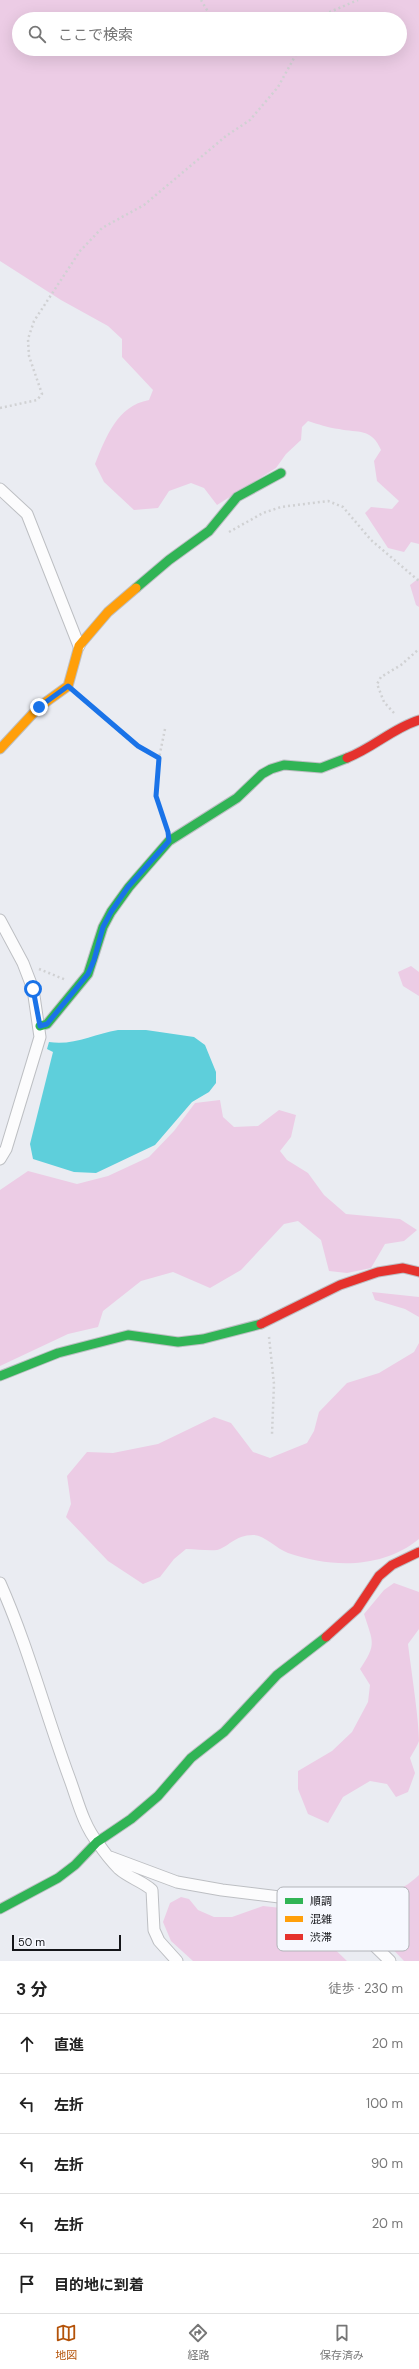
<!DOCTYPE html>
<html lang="ja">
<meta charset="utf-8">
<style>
body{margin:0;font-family:"DM Sans","Noto Sans JP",sans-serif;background:#f6f6f6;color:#222}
.scale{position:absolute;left:12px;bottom:10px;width:109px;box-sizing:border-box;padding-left:4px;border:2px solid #141519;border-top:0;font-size:11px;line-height:14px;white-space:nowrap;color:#141519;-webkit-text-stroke:3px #f6f8fe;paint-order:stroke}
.stop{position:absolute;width:12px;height:12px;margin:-9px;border:3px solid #1a73e8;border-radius:50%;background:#fff}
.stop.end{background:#1a73e8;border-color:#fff;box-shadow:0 1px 4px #0008}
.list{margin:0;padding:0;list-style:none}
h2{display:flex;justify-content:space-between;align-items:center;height:52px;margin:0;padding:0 16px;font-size:17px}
h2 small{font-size:13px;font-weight:400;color:#767676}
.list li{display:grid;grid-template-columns:26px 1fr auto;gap:12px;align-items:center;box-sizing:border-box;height:60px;padding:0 16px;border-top:1px solid #e0e0e0}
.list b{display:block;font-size:15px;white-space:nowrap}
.list em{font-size:13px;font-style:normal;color:#767676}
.icon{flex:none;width:22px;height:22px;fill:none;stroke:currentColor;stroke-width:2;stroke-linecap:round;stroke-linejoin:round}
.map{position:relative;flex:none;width:419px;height:1961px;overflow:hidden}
.search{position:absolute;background:#fff;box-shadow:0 4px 16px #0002;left:12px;right:12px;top:12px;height:44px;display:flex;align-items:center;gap:10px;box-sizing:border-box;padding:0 14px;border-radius:22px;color:#767676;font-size:15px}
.sheet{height:352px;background:#fff}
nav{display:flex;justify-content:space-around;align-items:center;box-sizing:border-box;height:56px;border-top:1px solid #e0e0e0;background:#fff;font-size:11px;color:#767676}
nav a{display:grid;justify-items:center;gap:2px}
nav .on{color:#b45309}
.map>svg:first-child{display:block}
.green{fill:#eccce5;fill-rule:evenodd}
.water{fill:#5ecfdb}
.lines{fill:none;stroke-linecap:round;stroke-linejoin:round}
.street-casing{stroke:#bdbfc3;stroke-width:13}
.fast-casing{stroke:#bdbfc3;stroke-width:11}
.slow-casing{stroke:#bdbfc3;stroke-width:11}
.jam-casing{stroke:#bdbfc3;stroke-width:11}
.path{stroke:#d0d1d3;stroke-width:2.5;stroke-dasharray:2 3;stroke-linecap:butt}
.street{stroke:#fcfcfd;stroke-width:11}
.fast{stroke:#30b455;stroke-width:9}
.slow{stroke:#ff9f0a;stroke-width:9}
.jam{stroke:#e5322d;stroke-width:9}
.route{stroke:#1a73e8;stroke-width:5}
.key{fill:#f6f8fe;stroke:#b2b4b9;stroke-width:1}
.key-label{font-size:11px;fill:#141519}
</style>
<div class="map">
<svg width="419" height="1961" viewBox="0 0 419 1961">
<rect width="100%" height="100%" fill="#eaecf2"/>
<path class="green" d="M0,0h419v544l-8,-2 -7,10 -16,-4 -23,-35 6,-6 21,2 7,-8 -22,-20 -3,-20 7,-11c-9,-22 -23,-17 -42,-21 -11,-1 -21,-5 -31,-8l-6,6 -1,13 -15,14 -10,14 -59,37 -13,-17 -13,-5 -22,8 -11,17 -24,2 -30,-28 -9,-18c11,-27 22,-58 54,-64l4,-10 -31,-33v-18l-14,-13 -47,-26 -61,-39zM19,19h381v30h-381z
M419,578v29l-3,-2 -6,-20z
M411,966l8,6v24l-16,-10 -5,-14z
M220,1100l3,17 11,10 24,-1 21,-16 17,5 -5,22 -11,14 7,9 21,13 16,22 22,19 54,5 17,11 -13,11 -19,3 -14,24 -24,5 -18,-2 -8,-31 -23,-19 -14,3 -43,46 -31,18 -37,-16 -32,9 -38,30 -5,16 -30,7 -68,32v-176l28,-19 49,13 31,-8 41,-19 25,-26 21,-28z
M372,1292l47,5v20l-14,-8 -30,-9z
M419,1343v196c-37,30 -87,29 -131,14 -11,-4 -24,-18 -35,-18 -18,0 -26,13 -36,15 -9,1 -21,-1 -31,-1l-12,10 -14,18 -17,7 -35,-23 -42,-44 5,-13 -4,-28 20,-24 26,1 45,-9 56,-27 17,6 22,29 17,6 37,-15 7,-12 5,-19 28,-29 32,-10 35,-21z
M394,1583l25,9v37l-11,15c3,25 11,75 11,97 -2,6 -6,11 -9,17l5,15 -7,19 -12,5 -9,-13 -17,-3 -27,16 -15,26 -20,-9 -10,-25v-18l34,-20 20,-19 16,-30 2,-17 -10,-16c17,-26 13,-26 4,-55l20,-24z
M419,1875v86h-15l-35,-37 -4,-12 14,-21c17,3 28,-5 40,-16z
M181,1897l8,2 9,11 16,7h18l31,-11 36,4 11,8 11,18 26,25h-154l-22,-20 -8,-19 7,-19z"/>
<path class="water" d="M118,1030h28l48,7 11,8 11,27v11l-7,9 -17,10 -37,43 -59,28 -22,-1 -41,-13 -3,-15 23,-92 -6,-3 2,-7c24,4 45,-8 69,-12z"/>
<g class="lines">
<g class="street-casing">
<path id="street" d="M0,489l27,25 52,132
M0,920l23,43 10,26 7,48 -34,112 -6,10
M0,1583c28,63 45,129 69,194 8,21 14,48 29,66 6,9 14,19 21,26 10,9 23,12 33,21l2,40 5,11 18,20
M110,1857l67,25 45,8 90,11 33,16 45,44"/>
</g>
<g class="fast-casing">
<path id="fast" d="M136,588l33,-28 40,-29 28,-34 44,-24
M40,1026l7,-2 41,-50 15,-47 8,-15 18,-25 40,-46 68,-43 25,-24 9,-5 13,-4 37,3 26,-10
M0,1376l58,-23 70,-18 50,7 25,-3 58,-15
M0,1909l58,-31 17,-13 22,-23 34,-23 27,-23 33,-38 33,-26 53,-57 49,-38"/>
</g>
<g class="slow-casing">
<path id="slow" d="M0,749l39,-42 29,-21 11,-40 29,-34 28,-24"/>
</g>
<g class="jam-casing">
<path id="jam" d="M347,758c26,-10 46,-30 72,-38
M261,1324l79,-39 38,-13 25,-4 16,4
M326,1637l31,-28 22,-33 13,-11 27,-13"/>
</g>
<path class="path" d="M201,0l9,15 10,4
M295,19l30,-5 33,-14
M322,19l3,-5
M0,408l37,-8 5,-6 -13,-38 -1,-17 6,-18 46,-70 22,-23 42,-23 82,-69 24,-16 28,-33 21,-38
M229,532l34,-19 18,-6 47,-6 15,6 28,33 48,41
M78,695l59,52 22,11
M394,713l-10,-11 -7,-18 4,-7 20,-12 18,-16
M165,729l-6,29 -3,38 10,30
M39,969l27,11
M269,1337l5,47 -2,50"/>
<use href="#street" class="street"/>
<use href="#fast" class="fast"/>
<use href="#slow" class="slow"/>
<use href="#jam" class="jam"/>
</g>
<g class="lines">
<path class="route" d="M33,989l7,37 7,-2 41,-50 6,-14 9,-33 8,-15 17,-25 41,-46 -1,-9 -12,-36 3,-38 -21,-12 -70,-60 -29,21"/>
</g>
<rect x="277" y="1887" width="132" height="64" rx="6" class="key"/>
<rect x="285" y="1898" width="18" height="6" fill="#30b455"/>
<rect x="285" y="1916" width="18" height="6" fill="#ff9f0a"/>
<rect x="285" y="1934" width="18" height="6" fill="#e5322d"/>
<g class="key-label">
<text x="310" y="1905">順調</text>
<text x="310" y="1923">混雑</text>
<text x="310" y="1941">渋滞</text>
</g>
</svg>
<div class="scale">50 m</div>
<div class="stop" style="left:33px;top:989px"></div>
<div class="stop end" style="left:39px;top:707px"></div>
<div class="search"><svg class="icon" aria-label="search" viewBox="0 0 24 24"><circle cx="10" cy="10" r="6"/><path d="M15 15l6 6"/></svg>ここで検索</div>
</div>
<section class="sheet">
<h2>3 分<small>徒歩 · 230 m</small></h2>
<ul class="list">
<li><svg class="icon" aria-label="ahead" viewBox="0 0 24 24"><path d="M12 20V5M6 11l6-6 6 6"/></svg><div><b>直進</b></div><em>20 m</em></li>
<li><svg class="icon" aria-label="left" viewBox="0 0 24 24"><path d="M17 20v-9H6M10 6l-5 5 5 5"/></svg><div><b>左折</b></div><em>100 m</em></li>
<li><svg class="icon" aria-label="left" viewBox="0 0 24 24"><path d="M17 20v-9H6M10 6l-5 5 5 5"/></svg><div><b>左折</b></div><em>90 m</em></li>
<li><svg class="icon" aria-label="left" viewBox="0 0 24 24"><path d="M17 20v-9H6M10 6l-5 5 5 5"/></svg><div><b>左折</b></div><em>20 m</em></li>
<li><svg class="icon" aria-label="arrive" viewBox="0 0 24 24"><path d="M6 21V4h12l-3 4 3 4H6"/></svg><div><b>目的地に到着</b></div></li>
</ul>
</section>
<nav>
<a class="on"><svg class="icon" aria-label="map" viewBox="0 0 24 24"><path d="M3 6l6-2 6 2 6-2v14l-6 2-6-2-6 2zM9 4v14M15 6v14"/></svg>地図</a>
<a><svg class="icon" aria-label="directions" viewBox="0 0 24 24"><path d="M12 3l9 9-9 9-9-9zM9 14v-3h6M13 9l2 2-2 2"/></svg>経路</a>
<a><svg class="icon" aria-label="saved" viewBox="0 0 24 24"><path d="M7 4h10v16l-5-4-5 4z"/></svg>保存済み</a>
</nav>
